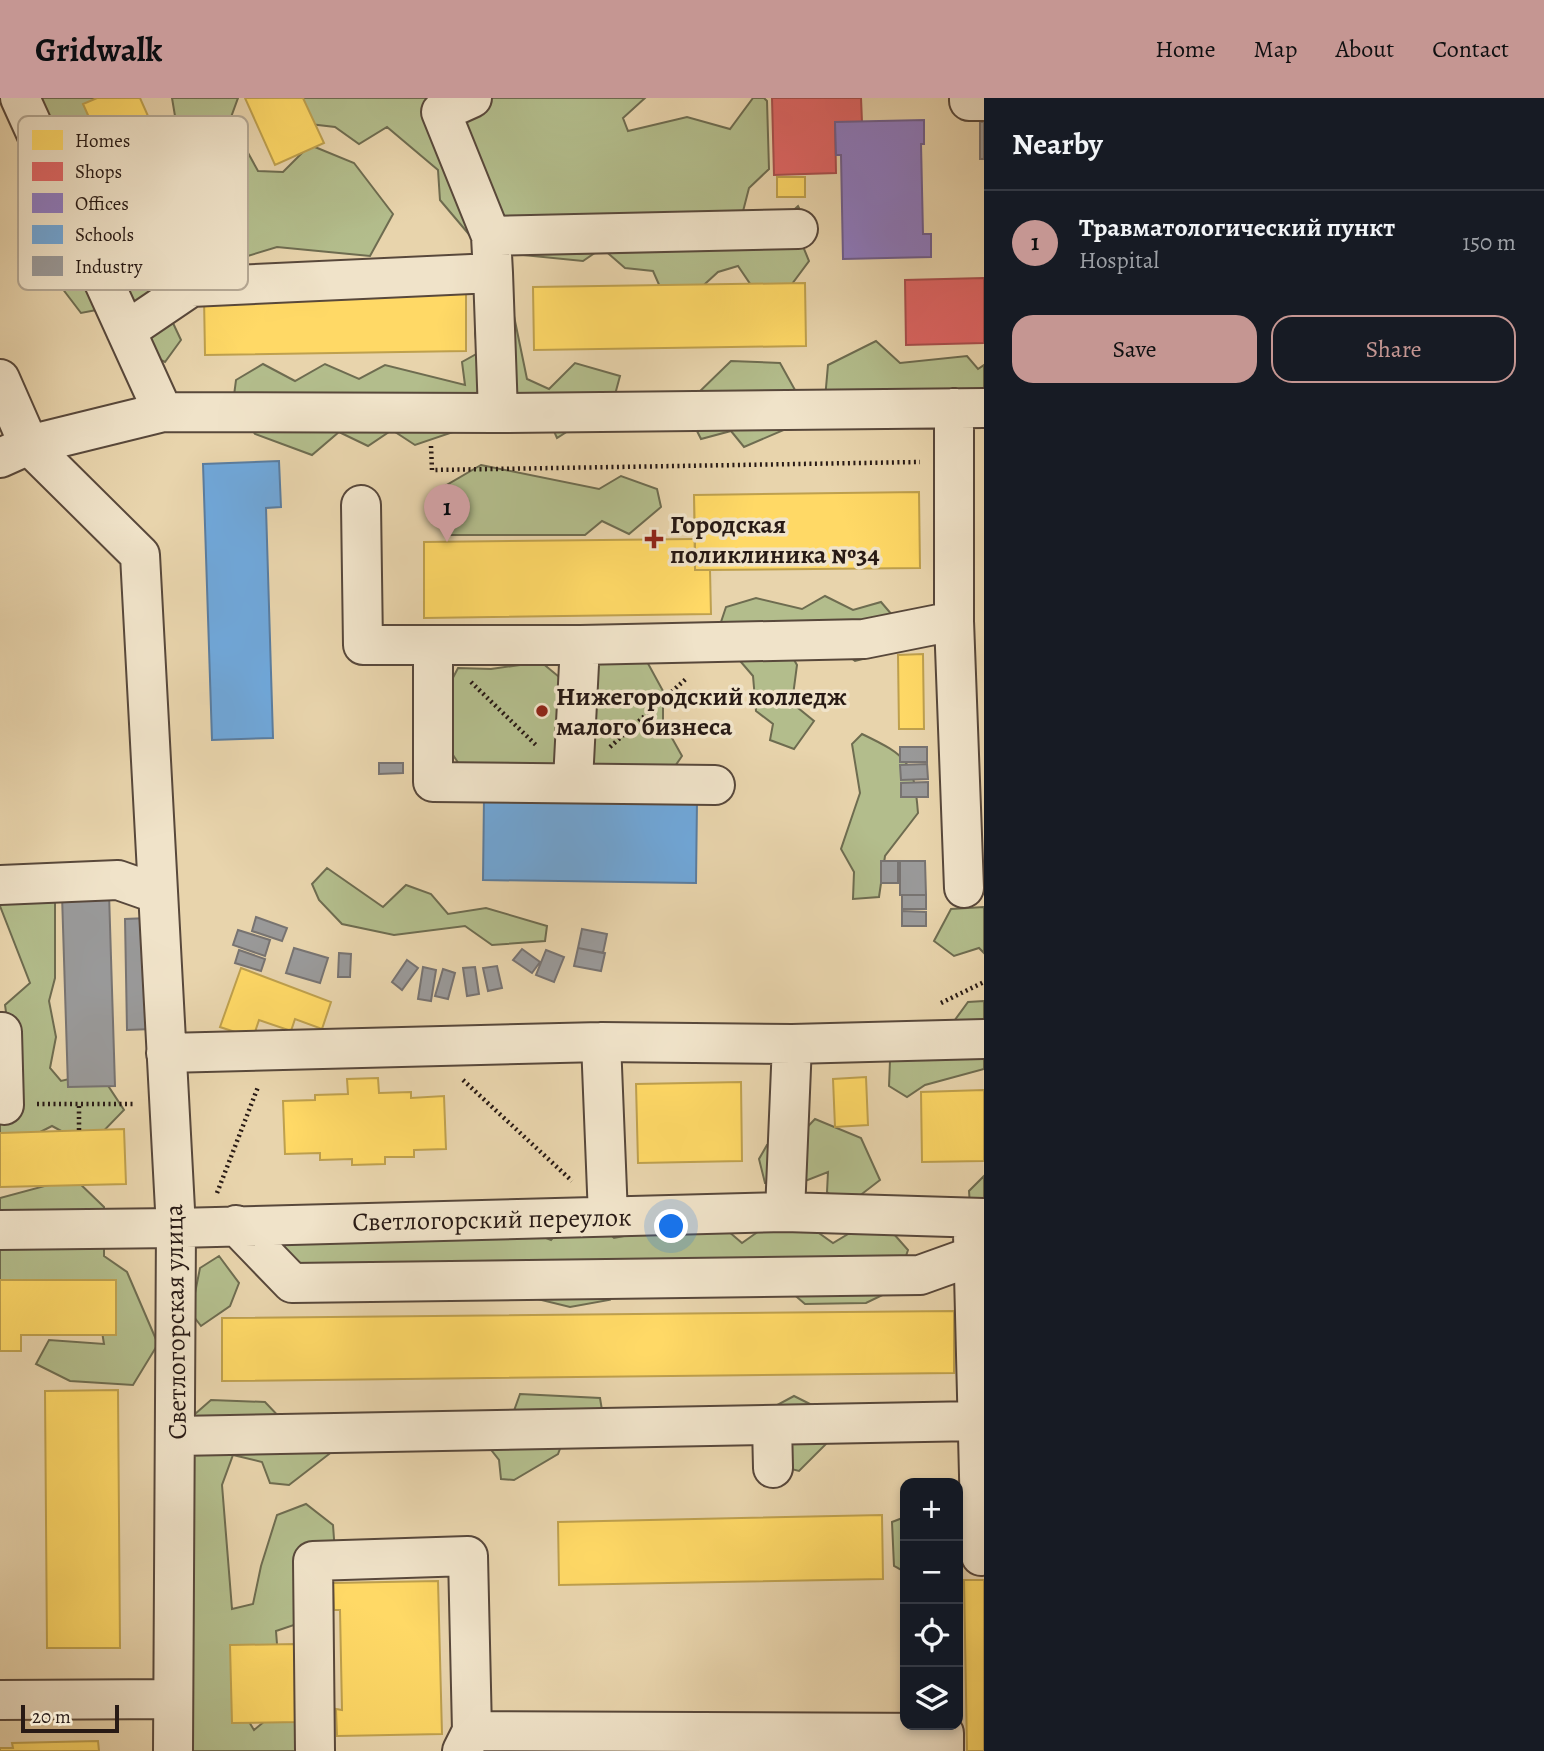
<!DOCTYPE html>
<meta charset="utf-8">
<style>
body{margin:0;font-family:Alegreya,serif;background:#242831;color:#f1f3f6}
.controls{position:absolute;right:21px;bottom:21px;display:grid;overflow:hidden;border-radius:14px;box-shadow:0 4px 10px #0003}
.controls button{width:63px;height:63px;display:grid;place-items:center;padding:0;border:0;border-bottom:2px solid #363941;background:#171b24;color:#f1f3f6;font:35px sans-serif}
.scale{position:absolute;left:21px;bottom:18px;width:98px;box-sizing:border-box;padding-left:7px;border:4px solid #281a15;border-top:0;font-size:19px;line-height:24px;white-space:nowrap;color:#281a15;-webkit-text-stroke:5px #f0e3c9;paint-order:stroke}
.you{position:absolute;left:672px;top:1129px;width:24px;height:24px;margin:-18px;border:5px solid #fff;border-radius:50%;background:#1a73e8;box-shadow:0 0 0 10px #1a73e833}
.badge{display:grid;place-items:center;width:46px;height:46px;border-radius:50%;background:#c59692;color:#111;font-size:23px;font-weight:700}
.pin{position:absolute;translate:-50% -58px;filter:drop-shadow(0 2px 4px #0008)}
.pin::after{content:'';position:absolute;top:37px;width:24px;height:21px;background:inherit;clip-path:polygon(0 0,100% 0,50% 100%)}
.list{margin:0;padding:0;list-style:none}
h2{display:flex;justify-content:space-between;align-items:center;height:91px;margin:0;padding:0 28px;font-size:30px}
h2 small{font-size:23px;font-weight:400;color:#9ea1a6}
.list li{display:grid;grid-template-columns:46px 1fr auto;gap:21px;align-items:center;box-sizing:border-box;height:105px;padding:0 28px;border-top:2px solid #363941}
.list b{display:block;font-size:26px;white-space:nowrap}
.list p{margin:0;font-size:23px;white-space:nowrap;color:#9ea1a6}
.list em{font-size:23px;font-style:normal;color:#9ea1a6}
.actions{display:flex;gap:14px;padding:21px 28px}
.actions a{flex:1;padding:16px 0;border:2px solid #c59692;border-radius:21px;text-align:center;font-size:24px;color:#c59692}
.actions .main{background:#c59692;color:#111}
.icon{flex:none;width:38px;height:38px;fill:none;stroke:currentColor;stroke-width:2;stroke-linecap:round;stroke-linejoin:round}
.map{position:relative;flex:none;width:984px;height:1653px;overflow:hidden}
header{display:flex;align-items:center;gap:42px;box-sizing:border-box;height:98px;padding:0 35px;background:#c59692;color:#111}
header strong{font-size:33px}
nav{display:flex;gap:38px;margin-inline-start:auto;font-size:24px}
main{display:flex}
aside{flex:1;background:#171b24}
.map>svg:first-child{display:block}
.green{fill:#b3bd8c;stroke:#6e6c50;stroke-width:2}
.homes{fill:#ffd966;stroke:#bea04e;stroke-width:2}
.shops{fill:#e06666;stroke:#a94f4e;stroke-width:2}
.offices{fill:#8e7cc3;stroke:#6f5f8f;stroke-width:2}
.schools{fill:#6fa8dc;stroke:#5a7da0;stroke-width:2}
.industry{fill:#999;stroke:#777371;stroke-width:2}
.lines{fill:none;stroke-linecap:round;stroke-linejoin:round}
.minor-casing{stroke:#58483b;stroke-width:42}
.path{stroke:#281a15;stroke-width:4.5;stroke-dasharray:2 3.5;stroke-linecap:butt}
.minor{stroke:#f0e3c9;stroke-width:38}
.poi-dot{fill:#8f2418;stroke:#f0e3c9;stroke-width:2.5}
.labels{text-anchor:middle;stroke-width:7;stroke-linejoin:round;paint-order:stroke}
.poi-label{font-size:26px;font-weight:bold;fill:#281a15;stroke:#f0e3c9;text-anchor:start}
.street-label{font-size:26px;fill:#281a15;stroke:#f0e3c9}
.key{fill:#f0e3c9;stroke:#b4a793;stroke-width:2}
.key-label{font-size:19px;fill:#281a15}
</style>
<header>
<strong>Gridwalk</strong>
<nav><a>Home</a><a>Map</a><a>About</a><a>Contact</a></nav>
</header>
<main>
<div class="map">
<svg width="984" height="1653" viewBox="0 0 984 1653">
<rect width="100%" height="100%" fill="#e8d4ac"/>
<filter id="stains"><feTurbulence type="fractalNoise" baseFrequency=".00286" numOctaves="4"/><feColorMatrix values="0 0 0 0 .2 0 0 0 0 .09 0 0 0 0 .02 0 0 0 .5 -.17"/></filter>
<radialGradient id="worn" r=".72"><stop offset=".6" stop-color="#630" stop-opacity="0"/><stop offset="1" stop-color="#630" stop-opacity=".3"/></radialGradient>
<path class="green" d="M37,0h77l-47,45 -27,4z
M172,0h66l-8,22 28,51 25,1 27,-27 44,18 39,51 -23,42 -93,-9 -49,15 -48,-1 -34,-25 4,-28 49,-10 -2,-46 15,-29 -36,-1z
M272,0h373l-22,20 5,13 59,-14 43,12 23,-31h11l3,3 2,68 -20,19 -9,35 17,20 41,-37 12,23 -8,15 7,17 -23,31 -31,-1 -17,-25 -20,6 -25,23 -29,1 -11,-25 -28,-3 -23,-20 -19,13 -100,-10 -43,-51 -2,-30 -51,-43 -28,17 -24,-17 -34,-4z
M49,73l27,46 42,-1 4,46 23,2 36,76 -16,22 -57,-27 -6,-26 -21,4 -35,-46 7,-35 -31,-11 5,-31z
M509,194l18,87 22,10 26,-26 45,13 -7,26 -56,36 -16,-36 -126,43 -23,-15 -24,16 -29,-14 -27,23 -57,-21 -22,-31 3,-23 27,-16 32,17 30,-17 34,15 26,-14 80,20 -3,-23 16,-9 -3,-20 9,-36z
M876,243l24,22 67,-7 11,13 6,-4v34h-159l3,-34z
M731,263l49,2 20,36 -14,30 -42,18 -13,-16 -30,8 -10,-20 3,-22z
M481,367l118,24 22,-13 36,13 4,18 -32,27 -27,-13 -17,14h-138l-18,-20 4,-22z
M825,498l28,14 28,-8 18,21 -11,30 -33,8 -37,-29 -32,14 11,19 -5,38 22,18 -20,28 -24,-9 3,-16 -17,-13 -3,-35 -36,-42 9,-27 30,-9 46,11z
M601,559l44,1 18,33v31l19,34 -24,35 -183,-3 -28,-42 -4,-49 15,-29 33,1 50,-7 29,24z
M862,636c46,22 52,28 56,79l-33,43 -6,41 -26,2 1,-27 -13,-23 19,-56 -8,-49z
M327,770l56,39 23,-22 25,9 17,20 38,-6 61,18 -2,15 -53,4 -27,-19 -71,9 -52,-11 -23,-24 -7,-16z
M55,778v102l-6,23 7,36 -6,31 11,13 38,-9 25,38 -35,36 -37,-20 -45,23h-7v-86l12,-8 -7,-50 25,-22 -30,-77v-12z
M984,809v46l-5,-5 -25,8 -20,-15 17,-32z
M984,903v68l-59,16 -18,12 -18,-11 1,-25 34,-31 25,-2 19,-26z
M815,1021l46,19 19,42 -35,27 -18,-15 1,-20 -28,11h-35l-6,-24 8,-14 27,-4z
M984,1078v33l-14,-3 -1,-15z
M74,1080l30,29v49l23,16 31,72 -25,41 -63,-4 -34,-17 13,-24 55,4 -6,-37 -98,5v-114z
M878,1118l30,34 -13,39 -29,14 -61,1 -29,-25 -186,5 19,16 -39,7 -57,-14 -249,-11v-64l250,7 37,15 15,-18 27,-5 21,21 100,-19 28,24 17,-12h57l17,12z
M219,1158l20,27 -9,23 -29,20 -10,-13 9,-45z
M520,1296l80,4 2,12 -32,12 -12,32 -44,26 -13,-1 -2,-19 -18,-23 30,-18z
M794,1298l26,13 10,31 -31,31 -32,-8 -3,-51z
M211,1302l54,2 18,19 35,-7 15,37 -44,34 -19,-2 -8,-21 -29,-7 -11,30 10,124 21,-5 8,-38 16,-51 29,-11 27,21 3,42 -36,56 -24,8 3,39 -39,37 14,23 23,-19 32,-13 1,53h-129l-10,-316z
M905,1419v55l-11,-6 -2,-44z"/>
<path class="homes" d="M97,0h43l45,101 -49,23 -53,-118z
M245,0h58l21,45 -49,22z
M777,79h28v20h-28z
M805,185l1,63 -272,4 -1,-63z
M466,195v58l-261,4 -1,-58z
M919,394l1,76 -210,2 1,44 -287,4v-76l271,-3 -1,-44z
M919,394l1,76 -225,2 -1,-75z
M695,441v31h15l1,44 -287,4v-76z
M923,556l1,75h-25l-1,-74z
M241,870l90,34 -9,27 -27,-10 -4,12 -32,-11 -6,18 -33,-11z
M866,979l2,48 -33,2 -2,-48z
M378,980l1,15 32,-1v6l33,-2 2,53 -32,1v7h-29v7l-33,1v-6l-32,1v-7l-35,1 -2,-53 32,-1v-5l33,-1 -1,-15z
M741,984l1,79 -104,2 -2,-79z
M984,992v71l-62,1 -1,-70z
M124,1031l2,55 -126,3v-54z
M0,1182h116v55h-95v16h-21z
M954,1213v62l-732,8v-63z
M118,1292l2,258h-73l-2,-257z
M882,1417l1,64 -324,6 -1,-63z
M964,1482h20v171h-17z
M438,1483l4,153 -105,2 -1,-27 6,1 -2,-100h-6l-1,-27z
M296,1546l2,78 -66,1 -2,-78z
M98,1643l1,10h-99v-3h13l-1,-5z"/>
<path class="shops" d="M772,0h89l1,24h-27l1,51 -62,2z
M984,180v65l-78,2 -1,-65z"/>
<path class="offices" d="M924,22v24h-3l2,90h8v23l-88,2 -2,-104h-5l-1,-33z"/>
<path class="schools" d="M279,363l2,46 -15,1 7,230 -61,2 -9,-276z
M484,699l213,3 -1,83 -213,-3z"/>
<path class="industry" d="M980,24h4v37h-4z
M900,649h27v15h-27z
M379,665h24v10l-24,1z
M927,666l1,15 -27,1 -1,-15z
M928,684v15h-27v-14z
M881,763h17v22h-17z
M900,763h25l1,34h-26z
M109,795l6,193 -47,1 -6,-192z
M902,797h24v14h-24z
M902,813l24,1v14h-24z
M256,819l31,11 -5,13 -30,-10z
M148,820l4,111 -25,1 -2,-111z
M582,831l25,5 -4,19 -25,-5z
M238,832l32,10 -5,16 -32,-11z
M294,850l34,10 -8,25 -34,-10z
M578,850l27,5 -4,18 -27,-5z
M522,851l18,13 -8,11 -19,-13z
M239,852l26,9 -4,12 -26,-8z
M546,852l18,7 -10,25 -18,-7z
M339,855l12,1 -1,23h-12z
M407,862l11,8 -16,22 -10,-8z
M497,868l5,22 -14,3 -5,-23z
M423,869l13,3 -5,31 -13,-2z
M475,869l4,27 -12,2 -4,-28z
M443,871l12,4 -7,26 -13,-3z"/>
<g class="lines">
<g class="minor-casing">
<path id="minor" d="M20,0l143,314
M472,0l-31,14 50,124
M969,0v3h15
M493,175l5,140
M126,233l65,-44 302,-14 -2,-37 307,-7
M0,281l29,66 111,110 36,673 -3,523
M954,310v213l10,267
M0,360l29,-13 134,-33 335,1 486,-5
M361,407l2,140h217l284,-6 90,-18
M433,547v137l282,3
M573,683l7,-136
M0,787l118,-5 40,14
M2,934l2,73
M601,944l7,174
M166,955l435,-11 191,2 192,-5
M785,1114l7,-168
M236,1127l56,58 628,-8 53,-19
M0,1132l176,-2 609,-16 199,6
M973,1136l8,322
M772,1327l1,43
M177,1338l801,-15
M0,1602l173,-1
M315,1653l-2,-190 155,-5 4,175
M462,1653l10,-20 472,2v18"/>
</g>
<path class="path" d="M431,348l1,24 488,-8
M471,584l67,65
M610,649l77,-69
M941,905l43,-21
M463,982l109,101
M37,1006h96
M79,1032v-26
M217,1095l41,-106"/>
<use href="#minor" class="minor"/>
</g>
<g class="poi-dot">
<path d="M650.5 430.5h7v7h7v7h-7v7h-7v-7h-7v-7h7z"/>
<circle cx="542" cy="613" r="7"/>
</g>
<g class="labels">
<g class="poi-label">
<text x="670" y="435">Городская<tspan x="670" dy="30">поликлиника №34</tspan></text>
<text x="556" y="607">Нижегородский колледж<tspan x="556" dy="30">малого бизнеса</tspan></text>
</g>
<g class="street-label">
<text transform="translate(492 1121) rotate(-1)" y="9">Светлогорский переулок</text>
<text transform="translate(175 1224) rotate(-91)" y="9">Светлогорская улица</text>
</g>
</g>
<rect x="18" y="18" width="230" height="174" rx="10" class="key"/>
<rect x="32" y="32" width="31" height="20" fill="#ffd966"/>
<rect x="32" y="64" width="31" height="19" fill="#e06666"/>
<rect x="32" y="95" width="31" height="20" fill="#8e7cc3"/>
<rect x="32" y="127" width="31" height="19" fill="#6fa8dc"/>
<rect x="32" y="158" width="31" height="20" fill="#999"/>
<g class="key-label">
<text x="75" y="49">Homes</text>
<text x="75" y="80">Shops</text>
<text x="75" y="112">Offices</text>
<text x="75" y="143">Schools</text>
<text x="75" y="175">Industry</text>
</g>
<rect width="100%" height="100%" filter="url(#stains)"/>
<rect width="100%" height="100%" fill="url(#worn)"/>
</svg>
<div class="controls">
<button>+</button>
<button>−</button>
<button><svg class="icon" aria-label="locate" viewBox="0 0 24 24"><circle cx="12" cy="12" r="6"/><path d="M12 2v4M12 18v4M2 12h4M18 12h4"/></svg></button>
<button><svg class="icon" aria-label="layers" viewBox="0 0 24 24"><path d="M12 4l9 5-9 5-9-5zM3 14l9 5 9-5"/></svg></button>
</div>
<div class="scale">20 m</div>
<div class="you"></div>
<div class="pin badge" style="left:447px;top:444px">1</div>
</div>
<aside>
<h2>Nearby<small></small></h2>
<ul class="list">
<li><span class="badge">1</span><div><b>Травматологический пункт</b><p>Hospital</p></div><em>150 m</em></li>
</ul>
<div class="actions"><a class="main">Save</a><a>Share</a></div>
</aside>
</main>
